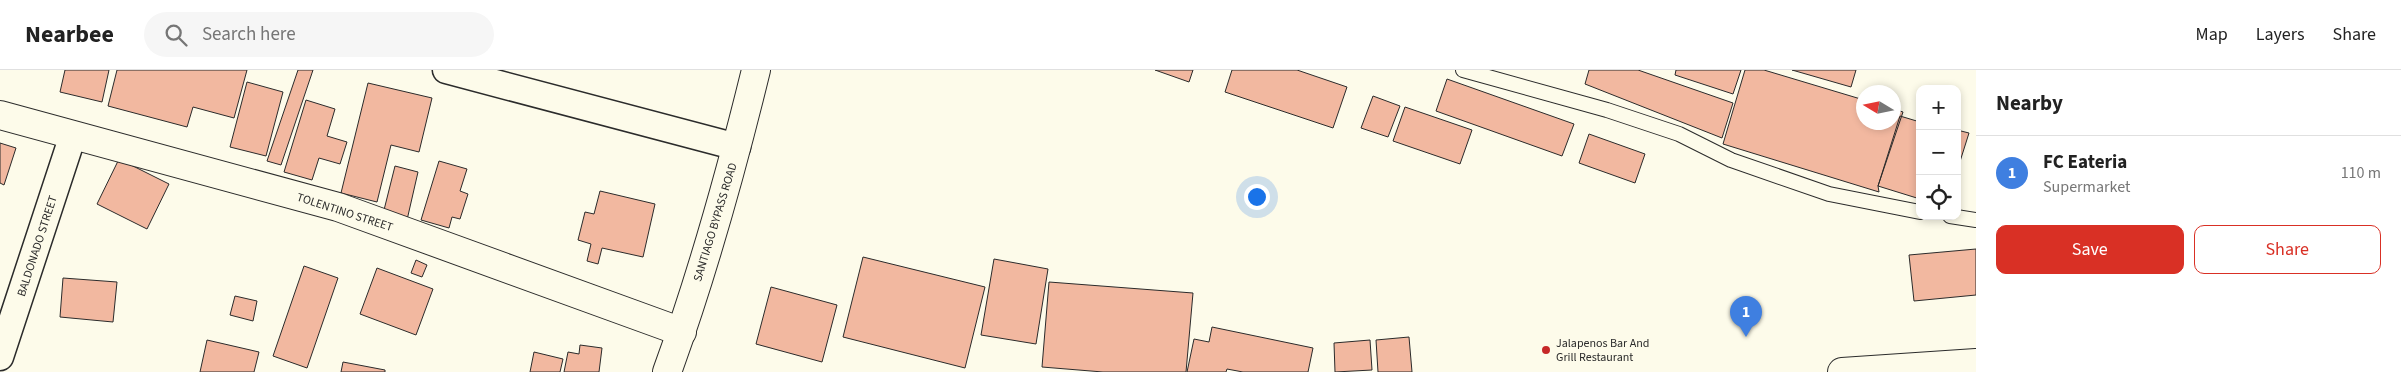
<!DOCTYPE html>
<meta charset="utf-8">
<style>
body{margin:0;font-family:"Source Sans 3",sans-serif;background:#f6f6f6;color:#222}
.controls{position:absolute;right:15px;top:15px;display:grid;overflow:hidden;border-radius:10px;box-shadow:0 2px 8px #0003}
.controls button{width:45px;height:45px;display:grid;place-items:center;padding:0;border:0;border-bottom:1px solid #e0e0e0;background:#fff;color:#222;font:25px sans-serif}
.compass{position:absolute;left:1856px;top:15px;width:45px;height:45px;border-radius:50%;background:#fff;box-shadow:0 2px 8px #0003;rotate:280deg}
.you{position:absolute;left:1256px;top:126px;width:18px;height:18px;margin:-12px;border:4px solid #fff;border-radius:50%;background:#1a73e8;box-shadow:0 0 0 8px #1a73e833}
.badge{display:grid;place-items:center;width:32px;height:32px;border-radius:50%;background:#d93025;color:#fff;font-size:16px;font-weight:700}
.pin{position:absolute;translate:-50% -41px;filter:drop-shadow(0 1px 2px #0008)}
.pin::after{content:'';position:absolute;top:26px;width:18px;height:15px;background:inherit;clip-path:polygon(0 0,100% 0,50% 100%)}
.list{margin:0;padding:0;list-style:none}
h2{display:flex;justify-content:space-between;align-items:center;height:65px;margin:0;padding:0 20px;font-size:21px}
h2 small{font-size:16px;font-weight:400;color:#767676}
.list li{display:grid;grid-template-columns:32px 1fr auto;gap:15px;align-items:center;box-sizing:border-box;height:75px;padding:0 20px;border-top:1px solid #e0e0e0}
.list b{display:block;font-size:19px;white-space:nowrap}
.list p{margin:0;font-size:16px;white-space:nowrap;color:#767676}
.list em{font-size:16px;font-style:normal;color:#767676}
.actions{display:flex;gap:10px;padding:15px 20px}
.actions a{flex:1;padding:11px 0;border:1px solid #d93025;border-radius:10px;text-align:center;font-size:18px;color:#d93025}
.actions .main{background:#d93025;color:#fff}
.icon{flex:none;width:28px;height:28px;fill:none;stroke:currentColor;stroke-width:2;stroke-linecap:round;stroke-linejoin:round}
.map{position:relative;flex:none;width:1976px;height:302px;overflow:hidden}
header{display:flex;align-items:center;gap:30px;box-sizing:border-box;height:70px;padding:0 25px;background:#fff;border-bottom:1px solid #e0e0e0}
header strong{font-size:24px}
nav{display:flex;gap:28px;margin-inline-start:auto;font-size:18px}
.search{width:350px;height:45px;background:#f6f6f6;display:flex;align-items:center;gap:12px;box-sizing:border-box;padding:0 18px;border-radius:28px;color:#767676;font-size:19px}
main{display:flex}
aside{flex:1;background:#fff}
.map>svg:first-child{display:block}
.building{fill:#f2b8a0;stroke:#2b2b2b}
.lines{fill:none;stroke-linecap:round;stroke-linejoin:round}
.lane-casing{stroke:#2b2b2b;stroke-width:16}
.street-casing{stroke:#2b2b2b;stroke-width:29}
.secondary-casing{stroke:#2b2b2b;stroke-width:30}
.primary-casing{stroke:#2b2b2b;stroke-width:30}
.highway-casing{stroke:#2b2b2b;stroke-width:30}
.lane{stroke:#fdfbea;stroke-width:14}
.street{stroke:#fdfbea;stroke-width:26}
.secondary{stroke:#fdfbea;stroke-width:28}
.primary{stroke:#fdfbea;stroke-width:28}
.highway{stroke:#fdfbea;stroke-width:28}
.poi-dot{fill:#c62828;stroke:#fdfbea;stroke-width:2}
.labels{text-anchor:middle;stroke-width:4;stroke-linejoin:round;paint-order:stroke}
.street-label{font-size:12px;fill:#2b2b2b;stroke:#fdfbea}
.poi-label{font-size:12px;fill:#2b2b2b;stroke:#fdfbea;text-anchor:start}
</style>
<header>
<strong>Nearbee</strong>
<div class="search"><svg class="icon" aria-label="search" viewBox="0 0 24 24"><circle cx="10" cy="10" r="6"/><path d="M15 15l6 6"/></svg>Search here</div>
<nav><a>Map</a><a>Layers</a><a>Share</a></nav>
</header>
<main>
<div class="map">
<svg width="1976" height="302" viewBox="0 0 1976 302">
<rect width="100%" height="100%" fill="#fdfbea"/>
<path class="building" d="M65,0h44l-7,32 -42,-10z
M117,0h130l-13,48 -41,-11 -6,20 -79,-21z
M298,0h15l-32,95 -14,-4z
M1155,0h38l-4,12z
M1232,0h65l50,17 -14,41 -108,-36z
M1589,0h49l95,33 -11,35 -137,-54z
M1676,0h65l-8,24 -58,-19z
M1745,0h19l100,30v22h30v-13l9,3 -25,74 1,6 -156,-48z
M1792,0h64l-5,17z
M1447,9l127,45 -12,32 -126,-45z
M247,12l36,10 -17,64 -36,-9z
M368,13l64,15 -13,54 -28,-7 -14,57 -36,-9z
M1373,26l27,10 -12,31 -27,-9z
M306,30l29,9 -8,27 20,6 -7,22 -21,-6 -7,22 -28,-8z
M1405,37l67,23 -12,34 -67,-23z
M1900,46l20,6v77l-42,-13z
M1957,60l12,3 -12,38z
M1589,64l56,20 -10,29 -56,-20z
M0,73l16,5 -12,37 -4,-2z
M119,89l50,25 -22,45 -50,-25z
M439,91l28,8 -7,22 8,3 -8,25 -8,-2 -3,11 -28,-8z
M395,96l23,6 -11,48 -24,-6z
M600,121l55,13 -12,53 -41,-9 -4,16 -11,-3 4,-17 -13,-4 7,-28 9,2z
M1976,179v46l-62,6 -5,-46z
M863,187l122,30 -20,81 -122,-31z
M994,189l54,10 -12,75 -55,-9z
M416,190l11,5 -5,12 -11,-4z
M304,196l34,12 -31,90 -34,-12z
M377,198l56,21 -17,46 -56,-21z
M63,208l54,4 -4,40 -53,-5z
M1049,212l144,11 -7,79h-83l-61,-5z
M771,217l66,18 -15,57 -66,-18z
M235,226l22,5 -4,20 -23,-6z
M1212,257l101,21 -5,24h-65l-16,-3 -1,3h-39l7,-33 15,3z
M1409,267l3,35h-34l-2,-32z
M207,270l52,12 -5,20h-54z
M1370,270l2,30 -37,2 -1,-29z
M580,275l22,3 -3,24h-35l4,-20 11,2z
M534,282l29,7 -3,13h-30z
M343,292l42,8v2h-44z"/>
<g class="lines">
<g class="lane-casing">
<path id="lane" d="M1463,0l144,40 72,24 52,26 98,34 91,18
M1950,146l26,4"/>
</g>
<g class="street-casing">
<path id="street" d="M446,0l291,77
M0,287l73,-222"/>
</g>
<g class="secondary-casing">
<path id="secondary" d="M0,45l338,92 344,125"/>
</g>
<g class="primary-casing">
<path id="primary" d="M1842,302l134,-9"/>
</g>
<g class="highway-casing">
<path id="highway" d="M667,302c36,-99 64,-200 89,-302"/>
</g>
<use href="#lane" class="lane"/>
<use href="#street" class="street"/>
<use href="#secondary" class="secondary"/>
<use href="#primary" class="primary"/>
<use href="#highway" class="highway"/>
</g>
<circle class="poi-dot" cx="1546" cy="280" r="5"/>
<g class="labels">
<g class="street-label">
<text transform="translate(345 142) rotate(18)" y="4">TOLENTINO STREET</text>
<text transform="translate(715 152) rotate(-73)" y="4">SANTIAGO BYPASS ROAD</text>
<text transform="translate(37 176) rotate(-72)" y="4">BALDONADO STREET</text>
</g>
<g class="poi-label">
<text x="1556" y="277">Jalapenos Bar And<tspan x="1556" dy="14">Grill Restaurant</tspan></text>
</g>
</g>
</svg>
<div class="controls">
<button>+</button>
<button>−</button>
<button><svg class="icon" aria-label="locate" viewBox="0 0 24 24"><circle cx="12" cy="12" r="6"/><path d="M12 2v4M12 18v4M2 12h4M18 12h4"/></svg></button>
</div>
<svg class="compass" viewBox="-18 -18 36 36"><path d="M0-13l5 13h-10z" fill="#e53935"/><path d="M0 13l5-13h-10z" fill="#767676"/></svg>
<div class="you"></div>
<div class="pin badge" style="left:1746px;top:267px;background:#3f7fe0">1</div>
</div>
<aside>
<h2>Nearby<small></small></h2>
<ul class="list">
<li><span class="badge" style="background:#3f7fe0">1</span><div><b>FC Eateria</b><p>Supermarket</p></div><em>110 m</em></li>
</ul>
<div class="actions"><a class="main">Save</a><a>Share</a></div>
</aside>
</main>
